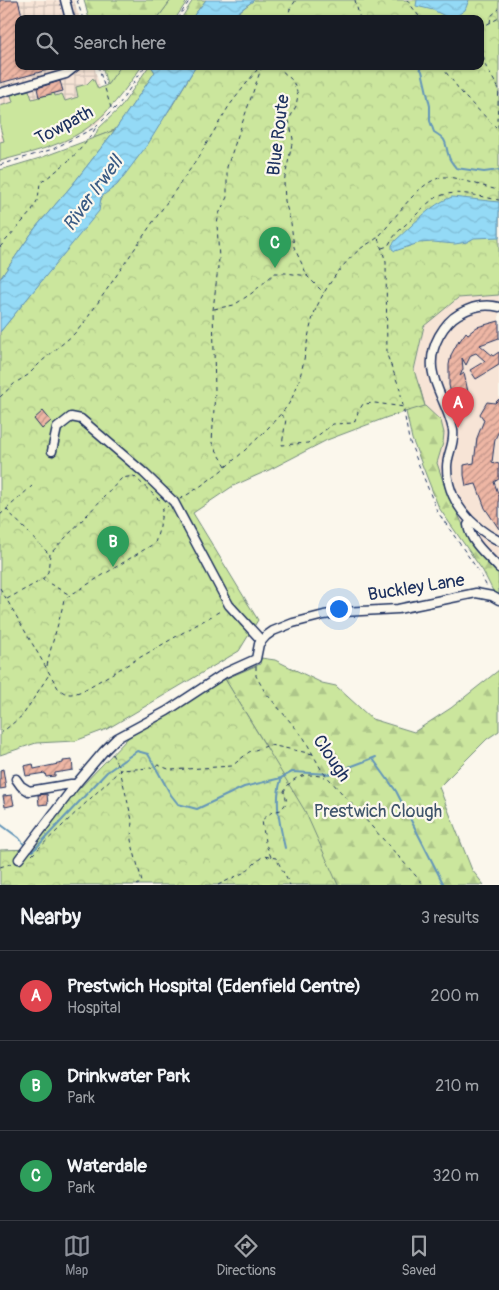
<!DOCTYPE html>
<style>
body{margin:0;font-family:Pangolin,sans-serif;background:#20242c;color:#f1f3f6}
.you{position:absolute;left:338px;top:608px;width:18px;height:18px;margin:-12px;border:4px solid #fff;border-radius:50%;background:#1a73e8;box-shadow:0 0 0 8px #1a73e833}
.badge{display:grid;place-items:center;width:32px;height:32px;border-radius:50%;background:#8c9099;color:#fff;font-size:16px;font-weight:700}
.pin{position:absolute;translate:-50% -41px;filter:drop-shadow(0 1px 2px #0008)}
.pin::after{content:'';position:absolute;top:26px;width:18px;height:15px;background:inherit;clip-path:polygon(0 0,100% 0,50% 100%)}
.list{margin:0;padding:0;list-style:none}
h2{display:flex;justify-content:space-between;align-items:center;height:65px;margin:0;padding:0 20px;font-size:21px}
h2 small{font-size:16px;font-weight:400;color:#9ea1a6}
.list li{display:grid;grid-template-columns:32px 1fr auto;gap:15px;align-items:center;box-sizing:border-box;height:90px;padding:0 20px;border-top:1px solid #363941}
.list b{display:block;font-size:19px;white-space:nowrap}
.list p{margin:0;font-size:16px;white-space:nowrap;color:#9ea1a6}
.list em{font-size:16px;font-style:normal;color:#9ea1a6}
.icon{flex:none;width:28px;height:28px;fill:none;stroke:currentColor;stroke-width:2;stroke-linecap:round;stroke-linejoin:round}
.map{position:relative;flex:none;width:499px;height:885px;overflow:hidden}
.search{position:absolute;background:#171b24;box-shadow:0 1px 4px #0004;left:15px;right:15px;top:15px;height:55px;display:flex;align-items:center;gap:12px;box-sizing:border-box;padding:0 18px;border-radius:10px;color:#9ea1a6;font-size:19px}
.sheet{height:335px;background:#171b24}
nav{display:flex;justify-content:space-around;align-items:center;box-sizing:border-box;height:70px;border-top:1px solid #363941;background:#171b24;font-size:14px;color:#9ea1a6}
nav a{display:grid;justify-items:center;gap:2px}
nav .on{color:#8c9099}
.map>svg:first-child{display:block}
.built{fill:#f7e4d6}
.industrial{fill:url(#industrial-grid)}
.grass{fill:#cbe69d;stroke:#738a7e}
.forest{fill:url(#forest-firs);stroke:#738a7e}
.park{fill:url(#park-crowns);stroke:#738a7e}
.water{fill:url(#water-waves);stroke:#6496b9}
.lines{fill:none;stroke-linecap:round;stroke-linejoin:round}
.stream{stroke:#6496b9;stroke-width:2}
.building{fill:url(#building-hatch);stroke:#1b2f5e}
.minor-casing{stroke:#1b2f5e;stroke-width:11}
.path{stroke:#1b2f5e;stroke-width:1;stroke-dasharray:4 4;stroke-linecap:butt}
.minor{stroke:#fbf7ec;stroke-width:8}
.labels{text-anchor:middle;stroke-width:4.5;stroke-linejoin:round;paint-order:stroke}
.street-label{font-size:18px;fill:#1b2f5e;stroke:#fbf7ec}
.park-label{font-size:18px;fill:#3e546b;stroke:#fbf7ec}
.water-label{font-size:19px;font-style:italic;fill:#395a84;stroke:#fbf7ec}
</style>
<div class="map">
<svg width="499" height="885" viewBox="0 0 499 885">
<defs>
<pattern id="industrial-grid" width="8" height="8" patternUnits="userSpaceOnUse" patternTransform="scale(1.25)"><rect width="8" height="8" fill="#f7e4d6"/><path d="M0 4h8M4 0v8" fill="none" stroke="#d3c4ba"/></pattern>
<pattern id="forest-firs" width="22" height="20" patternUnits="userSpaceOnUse" patternTransform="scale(1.25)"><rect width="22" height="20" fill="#cbe69d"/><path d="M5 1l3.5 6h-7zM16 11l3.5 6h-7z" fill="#aec68a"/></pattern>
<pattern id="park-crowns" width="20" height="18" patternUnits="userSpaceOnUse" patternTransform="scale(1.25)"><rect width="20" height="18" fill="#cbe69d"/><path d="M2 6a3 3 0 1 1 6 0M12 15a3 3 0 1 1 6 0" fill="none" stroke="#aec68a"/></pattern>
<pattern id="water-waves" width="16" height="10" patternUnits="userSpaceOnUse" patternTransform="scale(1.25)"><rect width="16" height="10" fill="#94daf6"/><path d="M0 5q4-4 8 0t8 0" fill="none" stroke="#7fbbd5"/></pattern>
<pattern id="building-hatch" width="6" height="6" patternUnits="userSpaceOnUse" patternTransform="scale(1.25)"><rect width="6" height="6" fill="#eeb6a4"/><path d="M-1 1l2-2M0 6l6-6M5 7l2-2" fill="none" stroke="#c09489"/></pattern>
</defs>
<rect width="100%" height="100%" fill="#fbf7ec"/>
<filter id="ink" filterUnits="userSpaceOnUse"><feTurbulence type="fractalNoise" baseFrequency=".02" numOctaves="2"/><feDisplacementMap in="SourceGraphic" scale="10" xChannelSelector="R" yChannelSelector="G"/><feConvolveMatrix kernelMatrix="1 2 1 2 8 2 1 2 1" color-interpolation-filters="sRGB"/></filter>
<g filter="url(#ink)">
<path class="built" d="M499,295v289l-54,-76 -31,-137 10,-45 34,-28z"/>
<path class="industrial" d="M0,0h74l6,19h-61v47h75l13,47 -12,12 -29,16 -66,21z"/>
<path class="grass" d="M171,0h17l-13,19h-18z
M121,66h21c-17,24 -34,49 -59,65 -25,16 -55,22 -83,30v-19l4,-1 -4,-14v-21l13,-4 -2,-7 18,-5 3,9 22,-6 1,3 7,-2 3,7 13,-4 -2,-10 11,-3 6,-6 5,11 9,-4z"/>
<path class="forest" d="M84,0h87l-14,19h-68z
M193,0h13l-15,19h-10z
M102,66h19l-14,19z
M149,66h2l4,6 -40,58 -21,8 4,-9 23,-22z
M419,384l6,22 16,15 3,12 -1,10 -6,20 8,24 19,40 13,21 21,23 1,24 -6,-4 -10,-20 -44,-63 -27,-69 -11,-50z
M261,658l14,2 47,23 14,3 36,33 42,13 37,-24 48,-38v61l-12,8 -48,48 33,83 12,15h-189l-28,-137 -42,-69 35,-15z"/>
<path class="park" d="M254,0h245v295l-41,3 -34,28 -10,44 11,36 -37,11 -61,23 -58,30 -36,16 -40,27 65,107 -19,31 -132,78 -32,12 -39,2 -36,12v-423l98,-121c2,-15 7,-19 19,-26l55,-79 24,-40h284v-47h-250z
M115,130l-42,54 -37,43 -36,52v-109l40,-12z
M225,679l80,132 33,74h-338v-35l32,-1 43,-56 54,-56z"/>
<path class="water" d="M206,0h48l-25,19h-38z
M417,0h52l-4,10 -10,7 -6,1 -16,-8 -17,-4z
M151,66h45l-48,78 -31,41 -16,12 -2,14 -99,121v-53l36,-52 37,-43 42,-54 40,-58z
M452,197l47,5v35l-25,1 -7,4 -12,2 -22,-2 -14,1 -24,8 -3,-2v-4l4,-5c17,-15 35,-36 56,-43z"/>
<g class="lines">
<path class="stream" d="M418,66l4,5 8,35v15l4,11c15,9 10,10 15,25 1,4 5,8 7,11l28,4 15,-2
M373,759l23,32 48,94
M281,780c-7,21 -1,46 4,68
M0,824l19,14 6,8
M28,850l4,1 4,-3 71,-76 30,-21 11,3 23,41 7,9 19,5 47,-22 37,-9 11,-6 39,2 45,-17"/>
</g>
<path class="building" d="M0,0h18l5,19h-4v47h36v2l-55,15z
M60,81l3,10 -24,6 -2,-9z
M499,321v17l-19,7 13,11 6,-4v13l-23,14 -6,-9 15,-9 -9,-8 -5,2 -5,10 -4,-7 1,11 -3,7 4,-3 4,19 -10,4 -2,-4 -5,2 -2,-9v-20l2,-10 8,-15v2l7,-10 2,2 9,-7z
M499,399v32l-4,8 -3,23 7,2v15l-5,3 5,14v33l-14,-21 -9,-24 -10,2 -2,-11v-10l10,-2 3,-25 7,-18 -4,-6 7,-12 8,1z
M43,411l8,10 -9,8 -8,-10z
M72,760l1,10 -18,3v3l-9,1 -1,-4 -19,3 -2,-10 9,-2 1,5 29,-6v-2z
M3,769l3,19 -6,1v-19z
M47,794l1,10 -9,1 -1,-10z
M12,795l2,10 -9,2 -2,-11z"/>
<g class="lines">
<g class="minor-casing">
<path id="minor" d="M65,0l5,19
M0,93l66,-19 10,-8
M499,307c-15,-4 -27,-1 -40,7 -9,5 -15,13 -20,22 -20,37 7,59 14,94 2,14 -6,24 -6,37 0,34 24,60 52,74
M52,451l5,-23 14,-11 10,2 63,54 30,29 55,103 32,35
M470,522l-2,3c2,17 20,31 31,43
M16,779l5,7 8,5 42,-7h5
M19,859l57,-75 27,-32 14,-14 50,-27 58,-38 31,-14 3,-15 7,-8 7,-5 20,-8 31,-8 19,-3 55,-3 78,-16 16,3 7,4"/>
</g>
<path class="path" d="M77,0l6,19
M355,0l5,19
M407,0l14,19
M177,19l13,-19
M287,19l3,-10 6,-9
M490,23l1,-7 8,-7
M480,28l19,-10
M480,41l6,26 13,22 -2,31 2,11
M98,66l14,45
M277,66l16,15 5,14 -2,11 -7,14 4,19 -9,43 1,19 6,22 3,24 14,30 16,16
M441,66l25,32 30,29
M0,165l53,-16 43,-22 24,-24 25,-37
M378,238l8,24 1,93 13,34 9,51 28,71 43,62 7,14
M0,247l31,-35 7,-13 2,-16c21,-15 44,-33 56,-56
M382,248l6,-2c6,-12 16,-20 26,-29 6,-6 13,-14 20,-18 18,-12 46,-2 65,1
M214,309l20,-4 18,-12 23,-20h11l22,3
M0,397l15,-14 13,-8 14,-14 31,-26 11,-12 71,-104 41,-58 33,-55 31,-40
M281,415l5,4 -4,26 26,-2 25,-19 21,-1 4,-11 5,-8 12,-1 29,4
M226,466l-14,-23 3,-52 -2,-81 6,-51 -2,-35 2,-10 8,-17v-30l35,-101
M180,499c32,-18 62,-45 88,-71 7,-8 14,-15 20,-23 18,-29 16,-63 27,-94 9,-22 26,-46 44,-61 5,-5 14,-8 19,-13 17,-17 40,-57 66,-60 11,-1 42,11 55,13
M6,509l43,45
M0,515l32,-29
M43,580l27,15
M0,588l58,100c8,8 14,7 24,3l140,-81
M7,599l35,-19 6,-8 2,-18 72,-76 12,-2 24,23 3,1
M47,666c4,-23 13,-44 17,-67l91,-56 5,-17 2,-16 6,-4
M256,666v10l9,16 39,46 18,33 102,114
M0,734l23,-19 27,-42
M112,754l8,16 12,50 -1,20 11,42 -5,3
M32,855l88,-85 31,-2 7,-3 13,5 61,-4 17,-14 21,-7 43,9
M271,857l-6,-15 -3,-22 10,-8 9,-2 6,-8 -3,-11c10,-17 23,-18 41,-14
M0,867l13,-4
M218,885l27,-13 18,-16 13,2 14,27"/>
<use href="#minor" class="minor"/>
</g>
</g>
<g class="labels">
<g class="street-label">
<text transform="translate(64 125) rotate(-28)" y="6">Towpath</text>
<text transform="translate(278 135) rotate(-83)" y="6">Blue Route</text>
<text transform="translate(416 587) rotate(-9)" y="6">Buckley Lane</text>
<text transform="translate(332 758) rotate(56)" y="6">Clough</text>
</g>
<g class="park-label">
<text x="378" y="817">Prestwich Clough</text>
</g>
<g class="water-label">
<text transform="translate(92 193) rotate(-54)" y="7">River Irwell</text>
</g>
</g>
</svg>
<div class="you"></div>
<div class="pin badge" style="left:458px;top:428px;background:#e0444e">A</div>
<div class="pin badge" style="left:113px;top:567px;background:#2e9e5b">B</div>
<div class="pin badge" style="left:275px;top:268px;background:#2e9e5b">C</div>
<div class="search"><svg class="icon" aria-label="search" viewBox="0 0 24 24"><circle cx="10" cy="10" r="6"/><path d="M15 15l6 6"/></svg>Search here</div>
</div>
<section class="sheet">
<h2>Nearby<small>3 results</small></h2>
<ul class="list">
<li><span class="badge" style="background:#e0444e">A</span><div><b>Prestwich Hospital (Edenfield Centre)</b><p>Hospital</p></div><em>200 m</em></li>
<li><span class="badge" style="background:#2e9e5b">B</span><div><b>Drinkwater Park</b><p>Park</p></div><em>210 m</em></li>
<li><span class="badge" style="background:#2e9e5b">C</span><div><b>Waterdale</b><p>Park</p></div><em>320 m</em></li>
</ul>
</section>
<nav>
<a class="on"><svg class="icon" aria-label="map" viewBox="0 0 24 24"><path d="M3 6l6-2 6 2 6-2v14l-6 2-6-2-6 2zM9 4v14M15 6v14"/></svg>Map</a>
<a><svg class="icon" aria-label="directions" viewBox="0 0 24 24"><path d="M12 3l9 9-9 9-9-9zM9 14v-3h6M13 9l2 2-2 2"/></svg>Directions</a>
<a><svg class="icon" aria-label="saved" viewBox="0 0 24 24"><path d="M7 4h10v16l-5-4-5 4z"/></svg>Saved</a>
</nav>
